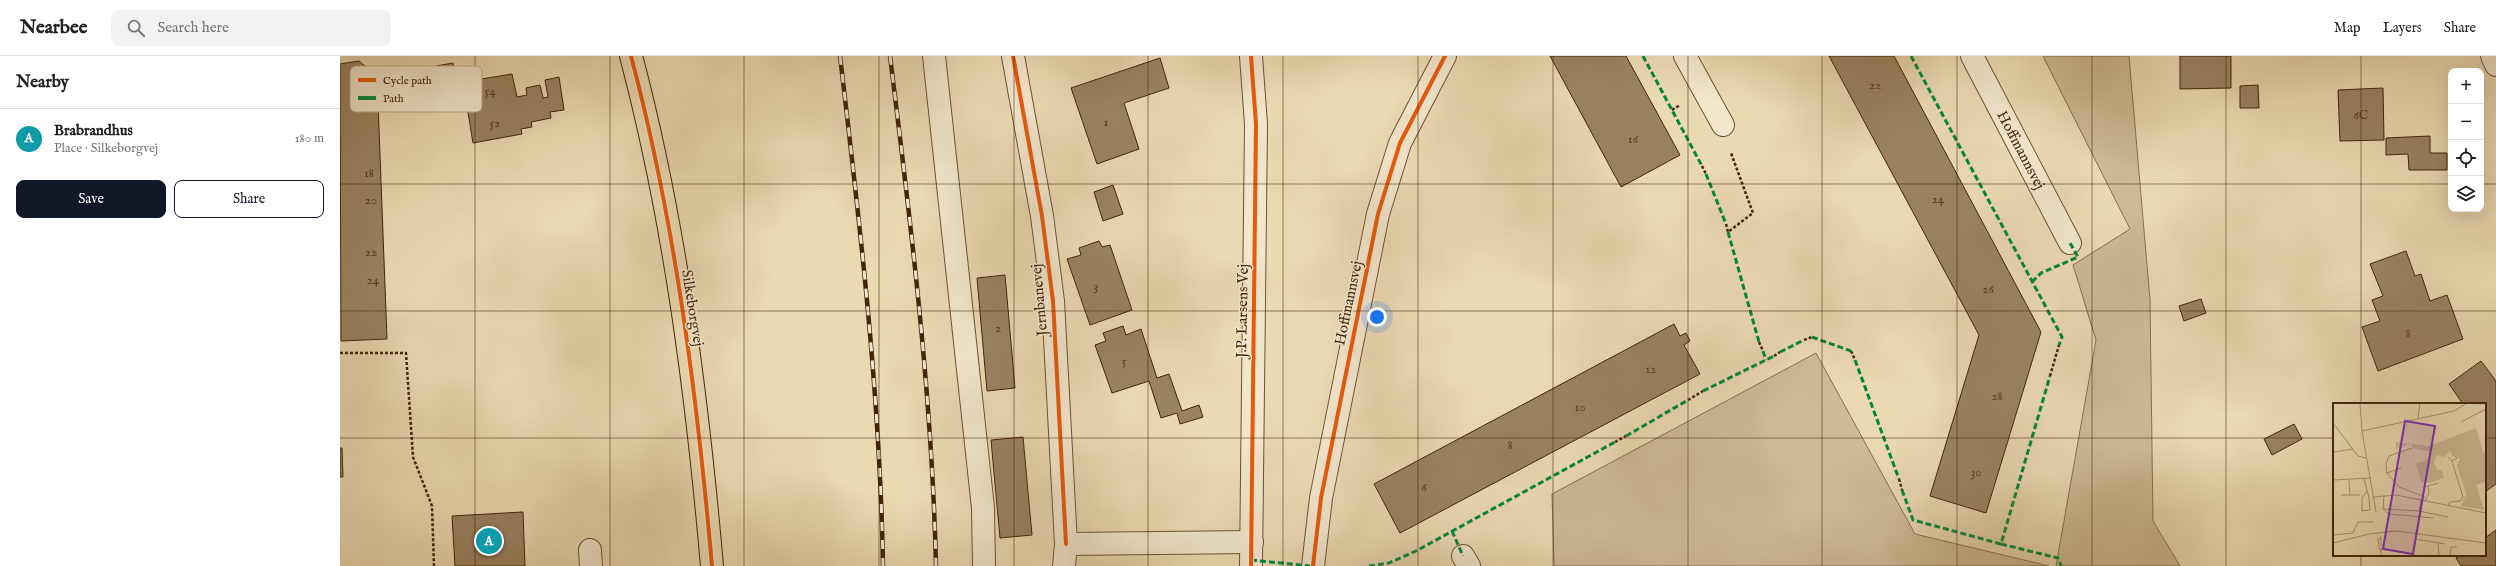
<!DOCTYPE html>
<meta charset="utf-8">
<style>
body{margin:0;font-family:"IM FELL English",serif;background:#f2f2f2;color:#202124}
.controls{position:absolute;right:12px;top:12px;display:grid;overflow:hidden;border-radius:8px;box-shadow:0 4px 16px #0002}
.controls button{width:36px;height:36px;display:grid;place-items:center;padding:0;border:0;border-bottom:1px solid #e0e0e0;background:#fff;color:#202124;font:20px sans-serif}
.you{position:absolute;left:1037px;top:261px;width:14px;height:14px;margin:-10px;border:3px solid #fff;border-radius:50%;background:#1a73e8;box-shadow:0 0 0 6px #1a73e833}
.badge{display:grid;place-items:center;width:26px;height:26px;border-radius:50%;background:#111827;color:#fff;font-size:13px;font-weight:700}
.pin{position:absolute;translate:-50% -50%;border:2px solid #fff;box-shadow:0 1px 4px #0006}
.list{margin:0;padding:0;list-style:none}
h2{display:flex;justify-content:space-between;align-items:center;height:52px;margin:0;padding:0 16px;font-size:17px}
h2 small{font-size:13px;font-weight:400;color:#757577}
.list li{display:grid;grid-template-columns:26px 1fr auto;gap:12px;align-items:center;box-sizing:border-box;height:60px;padding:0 16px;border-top:1px solid #e0e0e0}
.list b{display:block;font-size:15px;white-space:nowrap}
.list p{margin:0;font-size:13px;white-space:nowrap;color:#757577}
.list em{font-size:13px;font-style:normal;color:#757577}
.actions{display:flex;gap:8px;padding:12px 16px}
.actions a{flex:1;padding:9px 0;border:1px solid #111827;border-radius:8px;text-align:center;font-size:14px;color:#111827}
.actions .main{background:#111827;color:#fff}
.icon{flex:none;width:22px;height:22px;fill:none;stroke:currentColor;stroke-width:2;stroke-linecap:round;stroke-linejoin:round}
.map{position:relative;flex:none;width:2156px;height:510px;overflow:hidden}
header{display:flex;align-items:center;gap:24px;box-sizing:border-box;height:56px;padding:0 20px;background:#fff;border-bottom:1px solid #e0e0e0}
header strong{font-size:19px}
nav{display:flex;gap:22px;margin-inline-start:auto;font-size:14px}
.search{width:280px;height:36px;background:#f2f2f2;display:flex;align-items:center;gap:10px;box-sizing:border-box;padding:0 14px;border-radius:8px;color:#757577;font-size:15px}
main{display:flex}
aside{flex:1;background:#fff}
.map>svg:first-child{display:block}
.green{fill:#ceba95;stroke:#886f50}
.building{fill:#9a8261;stroke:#43240a}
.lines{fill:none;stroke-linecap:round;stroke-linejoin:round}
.minor-casing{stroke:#6d5134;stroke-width:24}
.major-casing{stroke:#43240a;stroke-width:24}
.path{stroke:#43240a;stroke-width:2.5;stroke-dasharray:3 2;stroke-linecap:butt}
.minor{stroke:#f2e6cd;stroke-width:22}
.major{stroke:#ebd9b2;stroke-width:22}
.rail-casing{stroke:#43240a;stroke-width:4.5}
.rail{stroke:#f2e6cd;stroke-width:3;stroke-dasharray:9;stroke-linecap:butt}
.quiet{stroke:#00873e;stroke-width:3;stroke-dasharray:6 3;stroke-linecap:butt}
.cycleway-casing{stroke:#f2e6cd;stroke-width:6}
.cycleway{stroke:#e8590c;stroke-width:4}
.grid{fill:none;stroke:#43240a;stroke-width:1;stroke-opacity:0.55}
.labels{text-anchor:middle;stroke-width:3;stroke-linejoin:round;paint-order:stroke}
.number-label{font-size:13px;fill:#593c20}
.street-label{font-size:15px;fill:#43240a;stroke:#f2e6cd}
.inset-road{fill:none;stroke:#a8916f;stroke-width:1}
.view{fill:#7b2cbf;fill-opacity:0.15;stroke:#7b2cbf;stroke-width:2}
.inset-edge{fill:none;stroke:#43240a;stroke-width:2}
.key{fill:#f2e6cd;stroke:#beac92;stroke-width:1}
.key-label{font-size:11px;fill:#43240a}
</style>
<header>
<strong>Nearbee</strong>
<div class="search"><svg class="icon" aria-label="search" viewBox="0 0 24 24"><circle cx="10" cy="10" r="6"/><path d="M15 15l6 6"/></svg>Search here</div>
<nav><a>Map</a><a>Layers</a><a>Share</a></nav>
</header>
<main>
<aside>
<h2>Nearby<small></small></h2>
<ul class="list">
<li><span class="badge" style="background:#0f9aa8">A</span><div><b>Brabrandhus</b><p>Place · Silkeborgvej</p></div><em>180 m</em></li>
</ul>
<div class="actions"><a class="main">Save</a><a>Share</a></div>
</aside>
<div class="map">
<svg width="2156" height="510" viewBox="0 0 2156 510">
<rect width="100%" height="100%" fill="#ebd9b2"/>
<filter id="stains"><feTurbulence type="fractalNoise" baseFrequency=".005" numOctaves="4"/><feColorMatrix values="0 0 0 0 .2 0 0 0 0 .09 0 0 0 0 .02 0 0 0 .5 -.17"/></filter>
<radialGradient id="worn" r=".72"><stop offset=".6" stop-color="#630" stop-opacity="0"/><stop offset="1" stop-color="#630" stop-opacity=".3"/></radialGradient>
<path class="green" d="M1703,0h86l21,244 3,221 27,45h-124l40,-226 -23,-75 57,-36z
M1476,297l99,181 134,32h-495l-2,-72z"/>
<path class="building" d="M1210,0h76l54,99 -59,32z
M1489,0h65l147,276 -55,181 -56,-17 49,-161z
M1840,0h51v32l-51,1z
M820,2l9,30 -45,15 15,46 -42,15 -26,-76z
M19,5l18,15 10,263 -46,2 -1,-277z
M113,7l3,17 -17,3 -3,-17z
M172,18l5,23 10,-2 -1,-7 14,-3 3,13 5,-1 -3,-17 14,-3 5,33 -14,2 1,6 -20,4 1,5 -11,2 1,5 -49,9 -10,-61z
M1918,29l1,23h-19v-22z
M2043,32l1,52 -44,1 -2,-51z
M2090,80v17h17v17h-38l-1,-16 -22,1v-17z
M773,129l10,29 -20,7 -9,-29z
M759,185l3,6 8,-2 22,65 -42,15 -23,-66 14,-4 -2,-7z
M2066,195l9,25 6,-2 9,27 17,-6 16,44 -85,32 -16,-44 18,-6 -8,-21 11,-4 -13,-32z
M665,219l10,113 -28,3 -10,-113z
M1861,243l5,14 -22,8 -5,-15z
M1334,268l6,12 6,-3 4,8 -6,4 16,29 -300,159 -26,-49z
M783,270l3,9 15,-6 16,49 12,-4 13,37 17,-6 4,12 -23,7 -3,-11 -16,5 -12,-37 -37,12 -17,-48 11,-4 -3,-8z
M2141,305l15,20v103l-11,8v-88h-22l-14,-20z
M1954,368l8,15 -30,16 -8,-16z
M683,381l9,98 -32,3 -9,-98z
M0,392h2l1,29h-3z
M183,456l2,54h-70l-3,-50z
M2156,474v36h-35l-5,-8 5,-3h24v-17z"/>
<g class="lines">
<g class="minor-casing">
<g id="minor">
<path d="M594,0l49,452 1,58"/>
<path d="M673,0l29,160 11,85 13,243"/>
<path d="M911,0l5,68 -5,442"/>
<path d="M1345,0l38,69"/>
<path id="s1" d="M1632,0l98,187"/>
<path d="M2152,0l4,9"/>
<path d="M250,494l1,16"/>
<path d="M1123,500l6,10"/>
<path d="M724,510l2,-22 186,-2"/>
<path d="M973,510l8,-68 57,-284 22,-71 45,-87"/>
</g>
</g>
<g class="major-casing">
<path id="major" d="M291,0c44,166 66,339 81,510"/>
</g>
<path class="path" d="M1332,54l8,-5
M1362,110l4,8
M1386,168l2,8 25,-19 -22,-60
M1464,284l8,-3
M1419,286l4,9
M1511,295l4,9
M0,297h66l7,104 19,49 2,60
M1434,300l6,-4
M1710,320l9,-31
M1348,344l15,-9
M1275,386l11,-6
M1559,423l3,11"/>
<use href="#minor" class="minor"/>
<use href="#major" class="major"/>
<g class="rail-casing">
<path id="rail" d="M500,0c20,169 40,339 43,510
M550,0c21,169 42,339 46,510"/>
</g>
<use href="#rail" class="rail"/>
<path class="quiet" d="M1303,0l59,110
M1571,0l151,281 -3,8
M1366,118l20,50
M1388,176l31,110
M1692,226l9,-9 37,-16 -8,-14
M1472,281l39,14
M1423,295l3,9
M1440,296l24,-12
M1515,304l44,119
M1363,335l71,-35
M1286,380l62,-36
M1562,434l11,30 88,24 49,-168
M1112,475l11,25
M1661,488l57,14 3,8
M911,504l59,6
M1029,510l20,-3 27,-12 199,-109"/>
<g class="cycleway-casing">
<path id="cycleway" d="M291,0c44,166 66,339 81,510
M673,0l29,160 11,85 13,243
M911,0l5,68 -5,442
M973,510l8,-68 57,-284 22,-71 45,-87"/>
</g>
<use href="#cycleway" class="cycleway"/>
</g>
<path class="grid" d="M135,0v510M270,0v510M404,0v510M539,0v510M674,0v510M808,0v510M943,0v510M1078,0v510M1213,0v510M1348,0v510M1482,0v510M1617,0v510M1752,0v510M1886,0v510M2021,0v348M0,128h2111M2141,128h15M0,255h2156M0,382h1994M2145,382h11M2021,499v11"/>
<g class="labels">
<g class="number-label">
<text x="1535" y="33">22</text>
<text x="150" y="39">54</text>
<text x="2021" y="63">6C</text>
<text x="766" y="70">1</text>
<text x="155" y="71">52</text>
<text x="1293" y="87">16</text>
<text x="29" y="121">18</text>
<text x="1598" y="147">24</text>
<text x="31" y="148">20</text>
<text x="31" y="200">22</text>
<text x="33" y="228">24</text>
<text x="756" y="234">3</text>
<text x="1648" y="237">26</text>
<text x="658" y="276">2</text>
<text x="2068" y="281">8</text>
<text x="784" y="309">5</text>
<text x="1311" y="317">12</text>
<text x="1657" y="344">28</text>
<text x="1240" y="355">10</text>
<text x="1170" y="393">8</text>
<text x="1636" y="420">30</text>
<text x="1084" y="435">6</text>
</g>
<g class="street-label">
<text dy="5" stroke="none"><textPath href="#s1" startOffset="106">Hoffmannsvej</textPath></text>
<text transform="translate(699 244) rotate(-95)" y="5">Jernbanevej</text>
<text transform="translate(1008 247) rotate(-78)" y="5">Hoffmannsvej</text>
<text transform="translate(353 252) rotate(81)" y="5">Silkeborgvej</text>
<text transform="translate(902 255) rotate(-89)" y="5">J.P. Larsens Vej</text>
</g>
</g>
<g transform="translate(1993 347)">
<rect width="153" height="153" fill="#ebd9b2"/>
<path d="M143,25l7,24h3v30l-10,3 8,25 -23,-4 5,-12 -9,-29 3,-6 -10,-8 -6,6 -7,-2 -3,7 3,8h5l2,8 -15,5 -8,-1 -5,-18 11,-4 4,-8 -18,-4 -2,-4 -15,5v-7l33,4z" fill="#ceba95"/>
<path class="inset-road" d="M27,0l2,28 14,81M85,15l2,-15M128,19l25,-13M0,20l25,33 8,2M29,28l92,-20 13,-8M79,45l-23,8 -3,8 1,9 12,14 26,10M0,49l20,-3M118,50l6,5 -5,3M54,70l14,-5M31,76l5,19 1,12 -8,1v-13l5,-7M0,77l37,-2M16,77l1,15M91,84l15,-4M8,92h19M41,94l22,-2 90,18M88,97l-2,11 29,6M92,98l4,-8 -1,-7M115,102l2,-3 10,-1 3,-4 -11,-36 -4,-4M50,106l6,5 44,4M50,106l36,2M50,106l1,-14M0,132l20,-2 5,-11h15M48,133v20M48,135l-3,1 1,10 3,1M82,136l30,5M105,139l1,14M0,140l36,-9 27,-3 90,12M117,153l1,-9h6"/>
<path class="view" d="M72,18l30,5 -22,128 -30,-5z"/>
<rect width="153" height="153" class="inset-edge"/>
</g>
<rect x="10" y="10" width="132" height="46" rx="6" class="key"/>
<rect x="18" y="22" width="18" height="4" fill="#e8590c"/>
<rect x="18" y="40" width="18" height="4" fill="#00873e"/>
<g class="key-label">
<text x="43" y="28">Cycle path</text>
<text x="43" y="46">Path</text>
</g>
<rect width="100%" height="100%" filter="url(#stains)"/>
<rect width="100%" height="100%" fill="url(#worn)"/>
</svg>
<div class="controls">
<button>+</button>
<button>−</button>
<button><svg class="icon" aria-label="locate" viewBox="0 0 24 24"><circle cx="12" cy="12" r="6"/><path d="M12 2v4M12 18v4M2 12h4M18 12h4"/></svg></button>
<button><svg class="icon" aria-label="layers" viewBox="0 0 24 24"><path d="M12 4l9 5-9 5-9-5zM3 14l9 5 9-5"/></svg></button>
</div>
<div class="you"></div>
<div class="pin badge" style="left:149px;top:485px;background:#0f9aa8">A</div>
</div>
</main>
